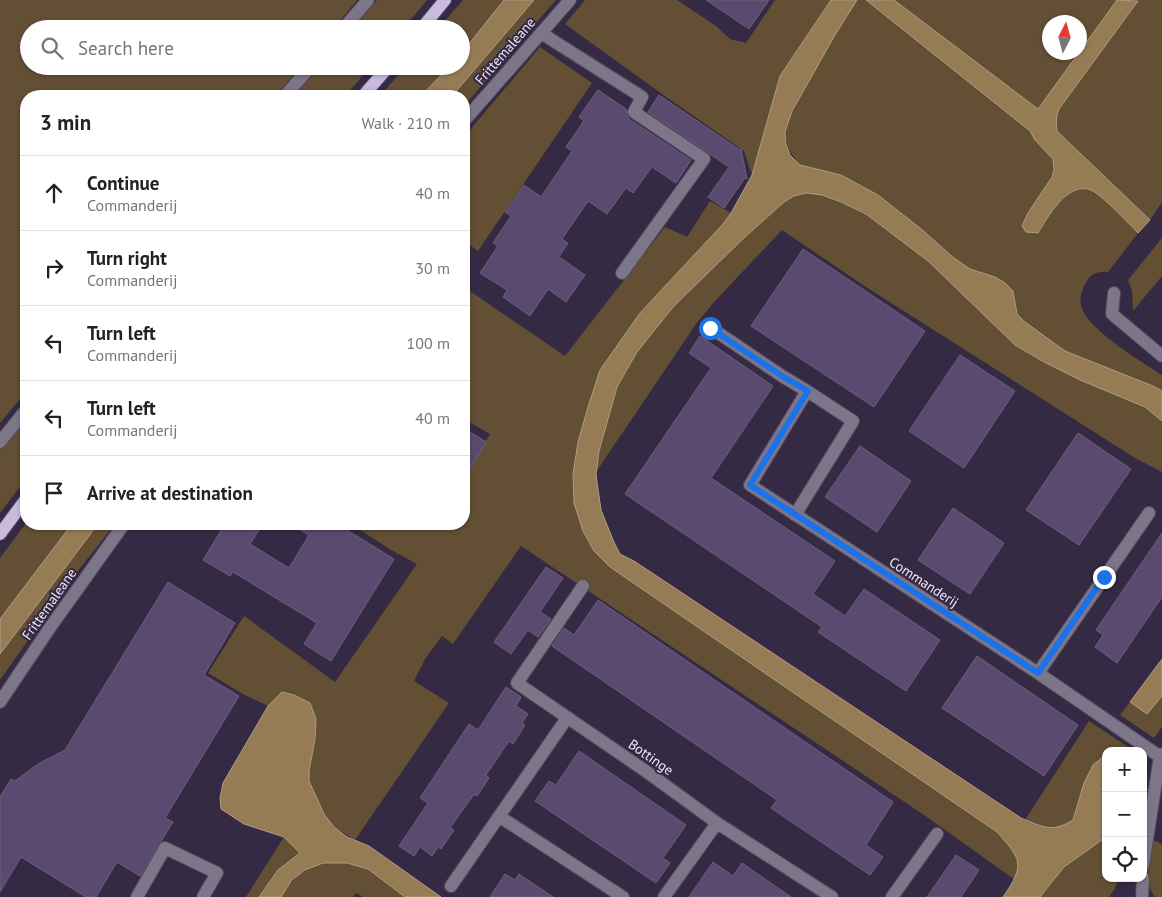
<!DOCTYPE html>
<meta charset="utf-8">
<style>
body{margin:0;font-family:"PT Sans",sans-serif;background:#f2f2f2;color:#222}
.controls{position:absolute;right:15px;bottom:15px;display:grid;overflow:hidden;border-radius:10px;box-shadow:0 1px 4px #0004}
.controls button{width:45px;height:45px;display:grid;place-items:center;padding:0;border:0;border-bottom:1px solid #e0e0e0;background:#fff;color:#222;font:25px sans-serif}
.compass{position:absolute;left:1042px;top:15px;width:45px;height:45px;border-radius:50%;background:#fff;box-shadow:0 1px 4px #0004;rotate:6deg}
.stop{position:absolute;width:15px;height:15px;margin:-11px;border:4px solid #1a73e8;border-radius:50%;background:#fff}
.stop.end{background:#1a73e8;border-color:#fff;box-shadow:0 1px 5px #0008}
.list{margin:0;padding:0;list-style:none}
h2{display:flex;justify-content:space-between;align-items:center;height:65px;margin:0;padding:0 20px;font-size:21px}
h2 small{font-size:16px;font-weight:400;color:#767676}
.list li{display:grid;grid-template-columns:32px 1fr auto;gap:15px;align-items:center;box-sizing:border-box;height:75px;padding:0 20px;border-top:1px solid #e0e0e0}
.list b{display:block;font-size:19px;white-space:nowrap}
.list p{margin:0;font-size:16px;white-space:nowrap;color:#767676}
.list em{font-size:16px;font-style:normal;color:#767676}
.icon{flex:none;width:28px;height:28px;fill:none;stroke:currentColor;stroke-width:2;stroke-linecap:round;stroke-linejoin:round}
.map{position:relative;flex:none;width:1162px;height:897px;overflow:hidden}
.search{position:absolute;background:#fff;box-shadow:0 1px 4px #0004;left:20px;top:20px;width:450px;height:55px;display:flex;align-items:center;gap:12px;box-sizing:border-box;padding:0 18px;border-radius:28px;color:#767676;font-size:19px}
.panel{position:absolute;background:#fff;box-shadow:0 1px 4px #0004;left:20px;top:90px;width:450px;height:440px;border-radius:20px}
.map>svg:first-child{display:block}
.green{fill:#624f34}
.water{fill:#967c55;stroke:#b09c85}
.building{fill:#5a4a6f;stroke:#6c607d}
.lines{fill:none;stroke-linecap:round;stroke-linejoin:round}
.minor-casing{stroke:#524860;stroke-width:14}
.major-casing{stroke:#524860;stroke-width:14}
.minor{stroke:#7d7688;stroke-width:12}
.major{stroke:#cabadf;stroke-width:12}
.route{stroke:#1a73e8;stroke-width:6}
.labels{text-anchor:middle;stroke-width:4;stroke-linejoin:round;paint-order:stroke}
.street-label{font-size:14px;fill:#ece6f6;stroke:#352a44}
</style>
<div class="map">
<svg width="1162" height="897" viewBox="0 0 1162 897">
<rect width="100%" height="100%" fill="#352a44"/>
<path class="green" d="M0,0h357l-24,29h-304v37h272l-25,30h-250v296l-26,31z
M377,0h50l-24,29h-51z
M463,0h93l-92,106v-10h-84l26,-30h55v-37h-23z
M585,0h92l39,26 14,13 16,4 29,-43h56l-51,76 -28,99 -8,-24 -82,-57 -97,-70z
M857,0h9l164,131c6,10 16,17 22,27 9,15 -16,42 -24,55l23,-1c8,-10 23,-27 38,-23 11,3 39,34 49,44l-30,39c-12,-1 -19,3 -24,14 -2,5 -5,14 -3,19 5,24 60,56 81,70v16l-9,-5 -88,-35 -40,-29 -8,-8 -4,-23 -18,-14 -25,-8 -16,-11 -34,-30 -42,-33 -36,-20 -42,-10 -12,-16 -3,-17 7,-21 42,-77z
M894,0h223l-37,52v-30h-30v30l29,1 -41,56z
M1136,0h26v202l-12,18 -93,-89c-1,-8 -1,-14 2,-22l79,-108z
M540,47l52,36 -114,168 -14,-10v-104z
M320,66h51l-26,30h-51z
M806,193l16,2 19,7 25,12 62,47 87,84 29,17 36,18 65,27 17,14v51l-27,-14 -269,-171 -84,-57 -68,72 -18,22 -100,148 3,-21 18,-64 20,-35 37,-46 70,-68 40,-36 10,-6z
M710,201l21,12 -8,11 -83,89 -40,57 -12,37 -10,35 -5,32 1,29 20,48 16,16 387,265c16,18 25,23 18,48l-88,-63 -406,-271 -68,98 -11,-8 -17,23 -11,22 35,22 -94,137 -21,-13 -10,-13 -15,-33v-10l6,-32 1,-20 -6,-16 -27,-11 -15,14 -25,-12 -35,-21 36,-57 91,66 82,-118 -26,-14 -40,-26h113v-49l26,-41 -26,-15v-132l101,69 100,-129 22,10z
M1162,238v38l-29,35 -1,-20 -4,-11z
M26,415v64l-26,34v-64z
M26,523l89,1 -45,57 -70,99v-122z
M1162,696v31l-8,11 -34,-23 10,-13 17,12z
M1089,721l45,30h-28v6h-3l-25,49 -5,14 -12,8 -17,-1 -19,-7z
M284,837l16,16 -22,17 -19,27h-13z
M1106,837v41h13l-5,12 -5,7h-69l24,-30z
M1151,839l11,5v53h-7c-12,-17 -7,-39 -4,-58z
M323,863h24l21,6 37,28h-42l-7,-4 -3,4h-72c13,-20 20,-26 42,-34z"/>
<path class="water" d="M504,0h30l-82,96h-31l29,-30h11v-12z
M831,0h26l-22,35 -43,76 -7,21 1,12 4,11 10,10 41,10 37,20 42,33 34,30 16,11 25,8 10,6 8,8 4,23 8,8 40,29 88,35 9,5v30l-17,-14 -65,-27 -36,-18 -29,-17 -87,-84 -62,-47 -25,-12 -19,-7 -16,-2 -12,3 -10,6 -40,36 -70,68 -37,46 -20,35 -18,64 -3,24 5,35 12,30 7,14 14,7 387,257c22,9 31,15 52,2l11,-37 9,-18 10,-8h3v80l-42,30 -24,30h-37c22,-32 19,-37 -6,-65l-387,-265 -16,-16 -11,-20 -9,-28 -1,-29 5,-32 10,-35 12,-37 40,-57 83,-89 8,-11 21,-38 28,-99z
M866,0h28l144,109 79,-109 21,1 -79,108c-3,8 -3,14 -2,22l93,89 -12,13c-9,-9 -39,-42 -50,-44 -22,-5 -41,29 -50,44l-12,-1 -4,-6 6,-13 24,-36 2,-8 -1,-10 -18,-19 -5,-9z
M72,524h26l-98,130v-35z
M1162,659v37l-15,18 -17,-12z
M282,692l12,3 16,8 6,16 -1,20 -6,32v10l15,33 10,13 13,10 22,9 72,51h-36l-37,-28 -21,-6h-24l-18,7 -13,10 -11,17h-22l19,-27 22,-17 -16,-16 -40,-13 -23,-15 -1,-11 3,-15 45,-77z"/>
<path class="building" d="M706,0h63l-20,29z
M598,90l28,19 1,6 2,4 62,41 -15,23 -24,-16 -19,26 -7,-5 -19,26 -19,-13 -26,38 6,4 -9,14 26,18 -19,27 -18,-13 -18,27 -27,-19 4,-7 -27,-17 18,-27 -5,-3 18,-27 -6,-4 19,-27 17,12 31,-46 -6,-4 18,-26 -5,-4z
M659,95l81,55 1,-1 6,30 -2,-1 -21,30 -16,-11 21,-30 -81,-55z
M803,249l122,82 -51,76 -123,-81z
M700,336l73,50 -62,92 124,83 -22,33 32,22 19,-27 76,51 -34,51 -88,-59 4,-5 -197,-133 86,-126 -22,-15z
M960,355l55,36 -51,77 -55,-37z
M464,428l22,14 -22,36z
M1078,433l53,36 -52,76 -53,-35z
M860,446l51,35 -34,51 -52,-35z
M953,508l51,35 -34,51 -52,-34z
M225,524h38l-13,20 39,24 20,-33 -18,-11h46l57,35 -63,102 -27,-17 13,-21 -84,-51 -3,4 -27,-16z
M1162,533v64l-45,66 -22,-16 8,-12 -7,-5z
M546,567l17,11 -23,34 11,7 -13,18 -10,-7 -17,24 -17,-12z
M168,582l67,41 -31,52 35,21 -74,122 8,4 -33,54 -23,-14 -21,35h-10l-65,-40 -21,35v-95l11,-18 4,2 23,-17 27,-14z
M598,600l295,202 -27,43 17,12 -13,18 -99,-67 6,-8 -225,-154 12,-18 10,7z
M977,656l101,69 -34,51 -102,-68z
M506,687l15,10 -5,9 12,8 -6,9 3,2 -12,19 -4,-3 -23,34 3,3 -12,18 -3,-2 -24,34 4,2 -13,19 -3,-2 -6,9 -12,-9 -6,9 -15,-10 29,-43 -8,-5 49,-74 9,6z
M579,751l107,74 -23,33 7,5 -14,20 -121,-82 14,-20 7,4z
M956,855l23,15 -18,27h-34z
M713,862l20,14 9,-13 49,34h-102z
M505,874l10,6 4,-6 34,23h-63z"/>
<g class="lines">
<g class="minor-casing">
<path id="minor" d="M343,29l25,-29
M541,33l101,64 -8,15 70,47 -82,114
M285,96l26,-30
M464,121l106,-121
M1114,293l-2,21 50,42
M711,328l71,48 25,15 46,30 -58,94
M807,391l-57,94 288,188 124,85
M0,442l26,-32
M583,586l-66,97 130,89 70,51 115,74
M1038,673l111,-160
M0,702l49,-73 75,-105
M500,817l123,80
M1143,865l17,-109 2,-2
M451,886l116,-168
M137,897l28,-49 52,25 -14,24
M664,897l53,-74
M892,897l45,-63
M1142,897l1,-19"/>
</g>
<g class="major-casing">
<path id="major" d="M421,29l24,-29
M363,96l26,-30
M0,534l26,-35"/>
</g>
<use href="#minor" class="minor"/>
<use href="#major" class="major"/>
</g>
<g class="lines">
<path class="route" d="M710,328l72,48 26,15 -58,94 288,188 66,-96"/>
</g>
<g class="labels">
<g class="street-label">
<text transform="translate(505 51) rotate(-49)" y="5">Frittemaleane</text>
<text transform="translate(924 582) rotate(33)" y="5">Commanderij</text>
<text transform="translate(49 604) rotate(-55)" y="5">Frittemaleane</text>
<text transform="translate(651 757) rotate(35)" y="5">Bottinge</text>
</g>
</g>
</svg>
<div class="controls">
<button>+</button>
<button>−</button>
<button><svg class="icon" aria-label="locate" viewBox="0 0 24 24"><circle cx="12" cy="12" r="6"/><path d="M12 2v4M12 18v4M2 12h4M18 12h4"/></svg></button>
</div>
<svg class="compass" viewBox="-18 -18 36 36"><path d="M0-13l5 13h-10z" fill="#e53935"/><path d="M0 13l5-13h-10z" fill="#767676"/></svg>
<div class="stop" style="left:710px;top:328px"></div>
<div class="stop end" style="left:1104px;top:577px"></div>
<div class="search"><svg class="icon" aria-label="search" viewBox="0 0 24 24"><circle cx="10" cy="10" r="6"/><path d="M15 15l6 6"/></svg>Search here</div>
<section class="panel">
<h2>3 min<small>Walk · 210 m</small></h2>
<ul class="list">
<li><svg class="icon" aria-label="ahead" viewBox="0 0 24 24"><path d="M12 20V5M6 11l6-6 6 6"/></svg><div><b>Continue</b><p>Commanderij</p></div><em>40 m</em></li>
<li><svg class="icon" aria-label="right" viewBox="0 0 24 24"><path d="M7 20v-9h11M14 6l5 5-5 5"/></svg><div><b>Turn right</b><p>Commanderij</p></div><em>30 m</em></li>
<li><svg class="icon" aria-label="left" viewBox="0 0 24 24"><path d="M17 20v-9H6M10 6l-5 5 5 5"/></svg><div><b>Turn left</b><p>Commanderij</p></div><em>100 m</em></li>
<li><svg class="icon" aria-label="left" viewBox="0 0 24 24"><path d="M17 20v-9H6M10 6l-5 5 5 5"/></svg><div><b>Turn left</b><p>Commanderij</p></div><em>40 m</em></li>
<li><svg class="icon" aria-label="arrive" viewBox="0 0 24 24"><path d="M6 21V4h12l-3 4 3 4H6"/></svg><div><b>Arrive at destination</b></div></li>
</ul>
</section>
</div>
